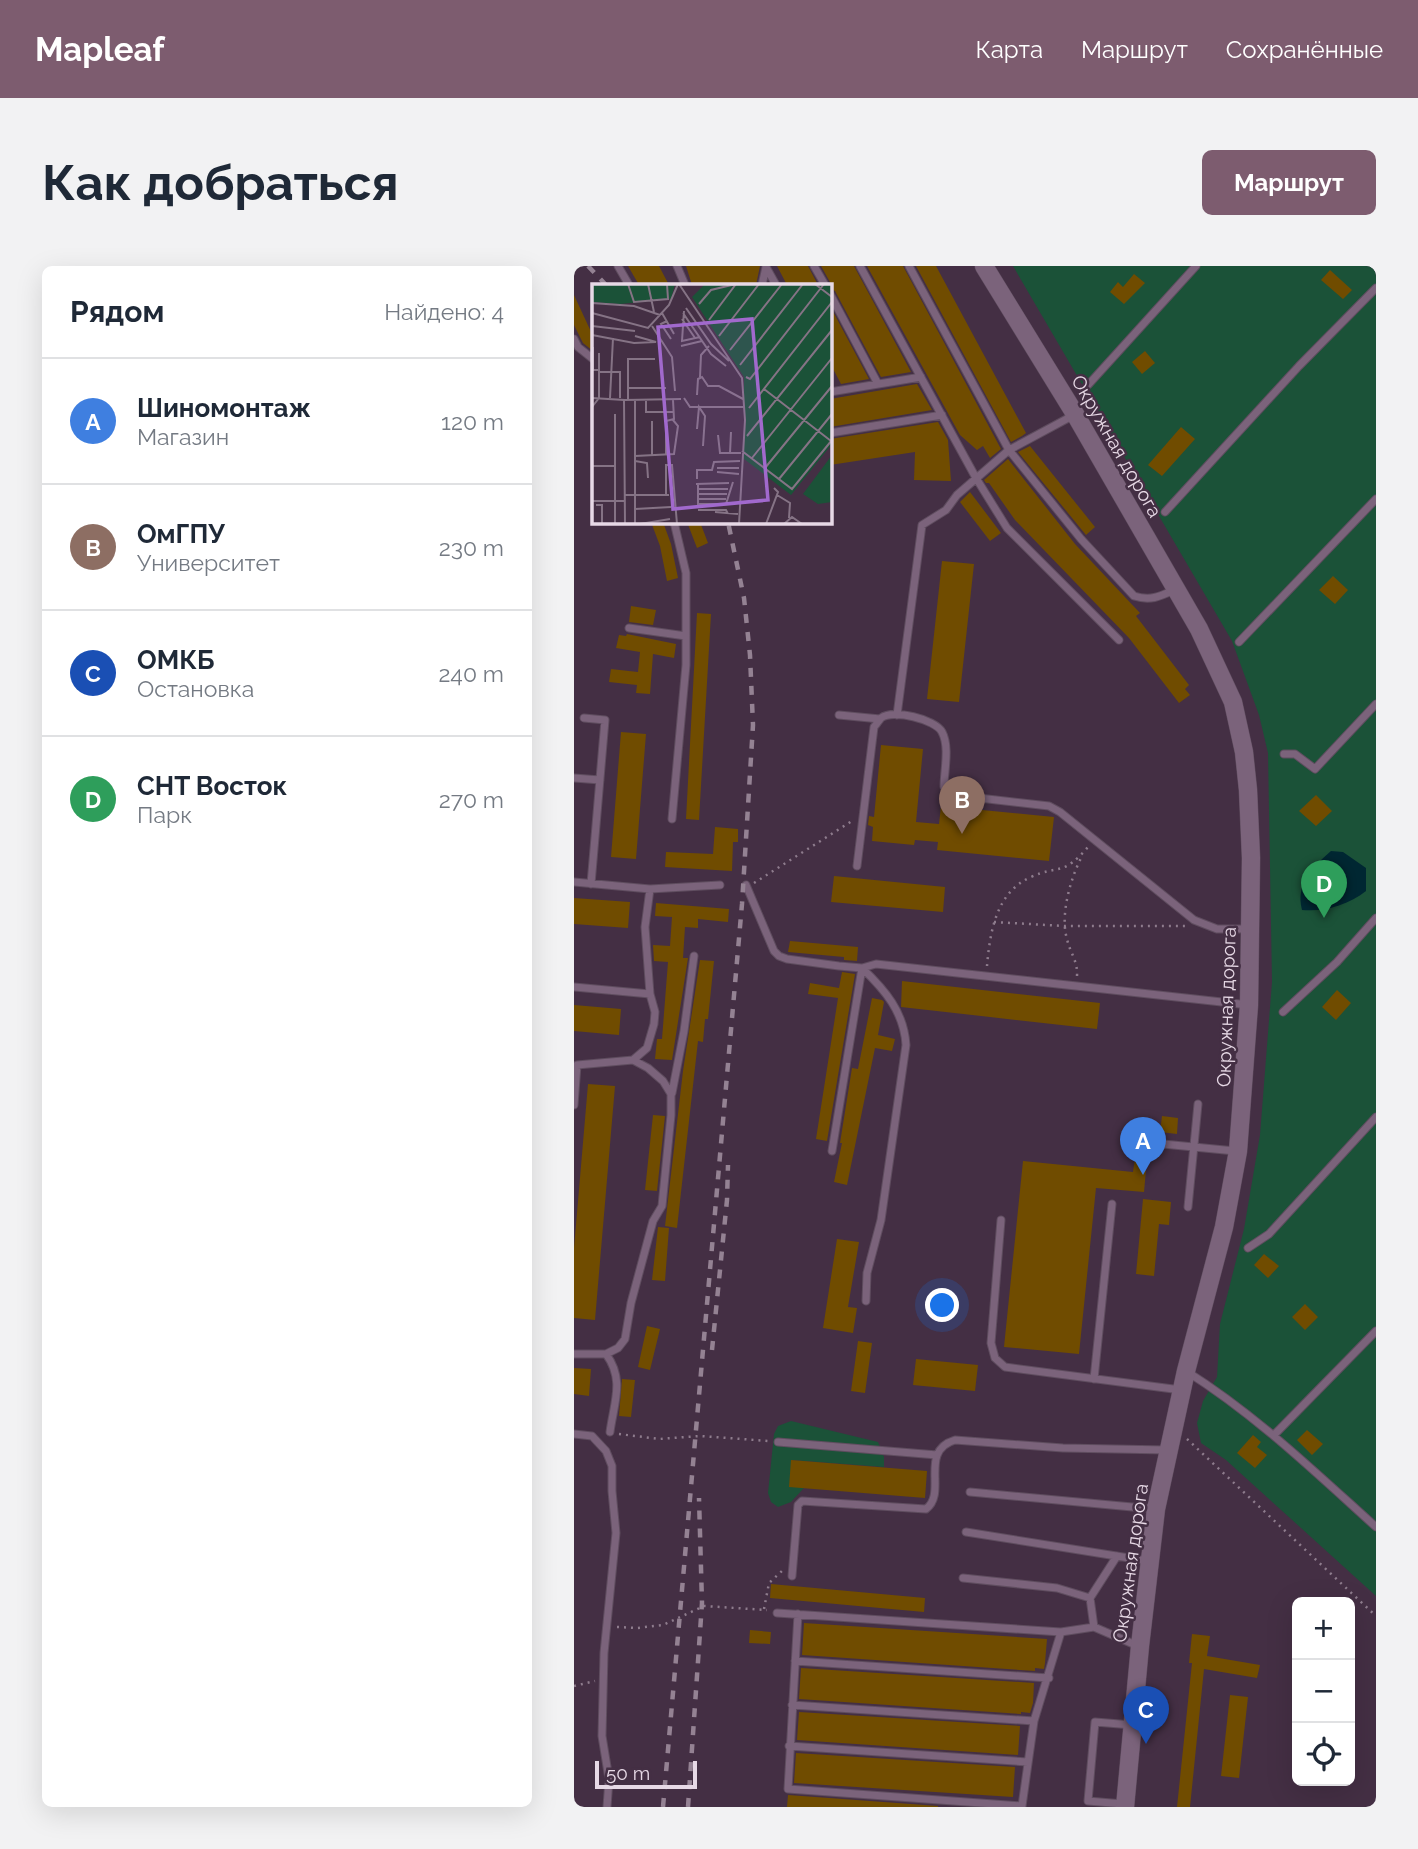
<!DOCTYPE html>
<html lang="ru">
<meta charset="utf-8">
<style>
body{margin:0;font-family:Raleway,sans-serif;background:#f2f2f3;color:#1f2937}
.controls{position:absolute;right:21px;bottom:21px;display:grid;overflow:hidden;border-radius:10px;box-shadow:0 7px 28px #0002}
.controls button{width:63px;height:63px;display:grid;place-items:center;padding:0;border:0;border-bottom:2px solid #e0e1e3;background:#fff;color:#1f2937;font:35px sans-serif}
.scale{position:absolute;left:21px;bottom:18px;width:102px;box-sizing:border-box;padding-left:7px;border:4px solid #e7d9e6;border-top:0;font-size:19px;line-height:24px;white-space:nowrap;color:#e7d9e6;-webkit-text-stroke:5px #442f44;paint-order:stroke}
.you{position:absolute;left:369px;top:1040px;width:24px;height:24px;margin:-18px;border:5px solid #fff;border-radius:50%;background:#1a73e8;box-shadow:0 0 0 10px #1a73e833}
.badge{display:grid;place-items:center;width:46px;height:46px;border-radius:50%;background:#7d5c6f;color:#fff;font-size:23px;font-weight:700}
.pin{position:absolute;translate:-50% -58px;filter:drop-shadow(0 2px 4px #0008)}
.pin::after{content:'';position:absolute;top:37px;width:24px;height:21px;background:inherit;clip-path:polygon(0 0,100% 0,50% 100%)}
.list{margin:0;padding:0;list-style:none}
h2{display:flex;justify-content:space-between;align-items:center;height:91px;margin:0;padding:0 28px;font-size:30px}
h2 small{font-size:23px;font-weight:400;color:#747a83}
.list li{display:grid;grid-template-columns:46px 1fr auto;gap:21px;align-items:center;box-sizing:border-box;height:126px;padding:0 28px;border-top:2px solid #e0e1e3}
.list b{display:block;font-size:26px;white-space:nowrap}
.list p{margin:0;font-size:23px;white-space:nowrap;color:#747a83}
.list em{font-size:23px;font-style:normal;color:#747a83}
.icon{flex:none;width:38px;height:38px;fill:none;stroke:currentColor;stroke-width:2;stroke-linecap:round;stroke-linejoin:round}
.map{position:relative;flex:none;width:802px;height:1541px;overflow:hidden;border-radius:10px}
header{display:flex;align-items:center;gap:42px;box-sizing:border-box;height:98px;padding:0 35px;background:#7d5c6f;color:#fff}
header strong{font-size:33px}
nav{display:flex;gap:38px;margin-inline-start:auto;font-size:24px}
.intro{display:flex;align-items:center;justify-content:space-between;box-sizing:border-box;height:168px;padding:0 42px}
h1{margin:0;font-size:49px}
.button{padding:18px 32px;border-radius:10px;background:#7d5c6f;color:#fff;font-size:24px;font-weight:700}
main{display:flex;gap:42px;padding:0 42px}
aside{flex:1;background:#fff;border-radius:10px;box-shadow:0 7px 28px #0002}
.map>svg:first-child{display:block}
.green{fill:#1b5238}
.water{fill:#002732}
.building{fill:#704c00}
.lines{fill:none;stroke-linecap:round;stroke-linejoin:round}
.lane-casing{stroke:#5f4d5f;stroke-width:9}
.secondary-casing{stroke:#5f4d5f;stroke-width:19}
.path{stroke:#8e7c8d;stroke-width:2.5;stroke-dasharray:2 5;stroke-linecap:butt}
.lane{stroke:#7b637b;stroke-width:7}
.secondary{stroke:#7b637b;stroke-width:18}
.rail{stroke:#948293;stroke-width:4.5;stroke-dasharray:9 9;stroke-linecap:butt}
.labels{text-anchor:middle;stroke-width:5;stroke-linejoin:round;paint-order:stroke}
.street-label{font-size:19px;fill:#e7d9e6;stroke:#442f44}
.inset-road{fill:none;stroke:#857385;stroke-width:2}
.view{fill:#a169cd;fill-opacity:0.15;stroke:#a169cd;stroke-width:3.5}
.inset-edge{fill:none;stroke:#e7d9e6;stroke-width:3.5}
</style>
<header>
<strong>Mapleaf</strong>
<nav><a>Карта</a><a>Маршрут</a><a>Сохранённые</a></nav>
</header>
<div class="intro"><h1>Как добраться</h1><a class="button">Маршрут</a></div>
<main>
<aside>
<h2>Рядом<small>Найдено: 4</small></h2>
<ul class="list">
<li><span class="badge" style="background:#3f7fe0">A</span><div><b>Шиномонтаж</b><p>Магазин</p></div><em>120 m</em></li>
<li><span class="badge" style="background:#8d6e63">B</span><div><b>ОмГПУ</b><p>Университет</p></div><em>230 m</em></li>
<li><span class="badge" style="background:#1a4fb4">C</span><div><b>ОМКБ</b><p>Остановка</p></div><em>240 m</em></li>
<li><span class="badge" style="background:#2e9e5b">D</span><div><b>СНТ Восток</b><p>Парк</p></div><em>270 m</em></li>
</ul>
</aside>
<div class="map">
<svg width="802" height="1541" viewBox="0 0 802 1541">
<rect width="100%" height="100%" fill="#442f44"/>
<path class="green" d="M439,0h363v1330l-150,-136 -25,-17 -4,-20 6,-22 14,-24 3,-53 24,-95 16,-94 12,-153 -4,-229 -9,-38 -27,-74z
M217,1155l87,21 6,15v10l-92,-7 12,28 -13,14 -13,5 -7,-5 -3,-9 6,-59 4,-8z"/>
<path class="water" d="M757,585l12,1 23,16v23c-18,14 -41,21 -64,19 -7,-27 11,-43 29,-59z"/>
<path class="building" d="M54,0h31l10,19h-30z
M112,0h74l-4,19h-64z
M203,0h31l10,19h-31z
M247,0h33l57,106 -30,5 -46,-86 -5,-3v-6z
M293,0h36l98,183 -11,9 -7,-12 -6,4 -17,-15z
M342,0h20l90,167 -4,3 -11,6z
M756,4l22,20 -9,9 -22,-19z
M560,8l11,9 -21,21 -14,-12 8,-10 5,5z
M0,29l19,41v15l-10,-8 -9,-18z
M256,40l39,73 -28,5 -11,-21z
M571,85l10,12 -13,11 -10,-12z
M343,118l15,26 -102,17v-28z
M364,156l10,18 3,41 -37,-1 1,-28 -85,13v-26z
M607,161l14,12 -33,37 -14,-11z
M456,180l65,81 -9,8 -68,-83z
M434,193l67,85 65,69 -4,3 53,69 -4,4 5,6 -11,8 -50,-65 -114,-118 -26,-37h-3l-2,-3z
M396,226l31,41 -11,8 -30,-39z
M77,256h12l8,22 7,34 -11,3 -7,-35z
M113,256h13l8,21 -11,5z
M368,295l32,3 -15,138 -32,-3z
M759,310l15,14 -13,14 -16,-14z
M57,340l25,4 -3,15 -24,-3z
M123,347l14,1 -12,206 -13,-1z
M53,368l49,10 -2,14 -21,-4 -3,40 -14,-1 1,-8 -28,-3 2,-13 27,3 2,-20 -24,-4 3,-13 7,1z
M47,466l25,2 -10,125 -25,-2z
M307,479l42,4 -7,73 23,2 2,-18 113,11 -5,44 -112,-11 1,-8 -23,-2 -1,5 -42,-4 1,-14 -5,-2 1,-9 5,1z
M742,529l16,16 -16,15 -17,-15z
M141,561l23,2v13h-5l-1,29 -67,-4 1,-15 47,2z
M260,610l111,11 -2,25 -112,-10z
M0,632l56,4 -2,26 -54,-4z
M82,637l73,6 -1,13 -30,-3v9l-13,-1 -2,31h5l-16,102 -17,-1 2,-20h5l6,-77 -14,-1 -1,-16 17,1 2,-29 -17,-1z
M216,675l68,6 -1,14 -13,-1v-3l-56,-5z
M126,694l14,1 -6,58h-3l-2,23 -5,-1 -21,187 -12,-2 18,-155z
M268,706l13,2 -28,167 -11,-2 22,-141 -30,-4 2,-11 29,5z
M328,715l198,22 -3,26 -196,-22z
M763,724l14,13 -15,17 -14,-13z
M298,732l10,2 2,2 -6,33 17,4 -3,12 -17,-3 -28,137 -13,-3 8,-39h-2l12,-75 6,1z
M0,739l47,4 -2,26 -45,-4z
M14,818l27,2 -20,234 -21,-2v-70z
M79,849l12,1 -8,75 -12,-1z
M588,850l16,2 -1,16 -17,-2z
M561,892l12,1 -3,33 -48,-4 -17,166 -75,-7 19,-186 110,11z
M569,933l28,3 -2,23 -10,-1 -5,52 -18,-2z
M84,961l11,1 -4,53 -13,-1z
M263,973l22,3 -11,65 9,1 -4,25 -30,-5z
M690,988l15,12 -11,12 -14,-13z
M731,1038l13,13 -13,13 -13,-13z
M73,1060l13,3 -10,41 -12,-3z
M284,1075l14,2 -7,50 -14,-2z
M342,1093l62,6 -3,26 -62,-6z
M0,1102l17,1 -2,27 -15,-2z
M48,1113l13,1 -4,37 -12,-1z
M733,1164l16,14 -11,11 -15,-15z
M679,1169l8,7 -4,5 10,8 -12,13 -18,-15z
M217,1194l136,11 -2,27 -136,-11z
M197,1318l154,14 -1,14 -154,-14z
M230,1357l243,16 -2,24 -1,6 -9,-1v3l-233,-16z
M176,1364l21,2 -1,12 -21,-1z
M618,1368l18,2 -3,20 53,9 -3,13 -53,-9 -14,138h-13l15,-144h-3z
M227,1402l233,15 -1,20 -3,10 -9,-1v2l-222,-15z
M656,1429l18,2 -9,81 -18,-2z
M225,1446l221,14 -2,29 -221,-15z
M222,1487l219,14 -2,30 -219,-14z
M214,1529l150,11v1h-151z"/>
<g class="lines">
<g class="lane-casing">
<path id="lane" d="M44,0l11,19
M103,0l8,19
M240,0l11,19
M286,0l116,212 31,50 112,112
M335,0l100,184 72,89 53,57c16,5 25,1 40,-6
M192,1l10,18
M188,19l4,-18
M256,28l48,90
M0,73l4,8 15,12
M514,119l108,-119
M256,126l91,-15
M256,167l112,-18
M591,246l134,-146 77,-78
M55,362l57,8
M665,376l137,-143
M265,449l41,4
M323,449l25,-190 24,-15 11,-15 52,-45 65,-35
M10,452l21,2 -14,164
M710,488h11l20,15 61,-65
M0,512l26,2
M98,553l14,-154v-92l-12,-51
M283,600l17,-139c1,-1 6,-8 7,-9 12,-9 54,1 61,14 8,15 2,39 2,55l9,8 96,11 11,6 134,108 23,9h33
M0,616l76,7 70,-4
M172,619l28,66 5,5 8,3 52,7 23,2 14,-4 373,41
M0,721l76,7
M709,746l54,-50 39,-44
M98,827l12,-62 10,-75
M0,839l3,-40 56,-5 14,-12 7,-24 1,-12 -5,-18 -5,-67 5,-38
M589,878l72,7
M258,885l30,-183c23,22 42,44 44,77l-25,175 -14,53 -1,28
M614,941l10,-103
M427,954l-10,123 4,15 10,9 176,23
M674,982l21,-14 107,-117
M0,1088h32l12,-6 7,-9 6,-36 22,-82 9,-15 9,-91v-21l-8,-13 -15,-13 -15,-8
M32,1088c19,26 8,48 4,78
M612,1105c70,44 129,101 190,156
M520,1113l18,-175
M0,1168l18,2 14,15 6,15v25l4,42 -12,120 -2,83 7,43 -2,28
M700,1169l102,-104
M204,1176l159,13
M396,1226l184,17
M392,1266l182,29
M218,1310l6,-71 4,-4 124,8c22,-16 -8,-58 29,-69l108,8 104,2
M389,1312l94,10 33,10 27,-42
M516,1332l4,29 44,19
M203,1347l284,19
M224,1348l-10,175 234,17 12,-85 27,-89 33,-5
M221,1395l254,17
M218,1439l242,16
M215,1480l239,16
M549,1538l-35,-3 7,-79 37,3"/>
</g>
<g class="secondary-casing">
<path id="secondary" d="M410,0l91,148 124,215 34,73 11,50 4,38 3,68 -2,147 -11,146 -14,76 -38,144 -30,138 -16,137 -15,161"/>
</g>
<path class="path" d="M180,617l98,-62
M420,656l70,4h123
M413,700c3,-34 9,-74 44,-89 29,-13 31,0 57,-30
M503,710c1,-15 -7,-23 -10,-37 -7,-23 3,-59 14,-81
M45,1168l40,5 41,-3 69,5
M613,1173l189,177
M190,1343l5,-26 14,-13
M43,1361l20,1 26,-3 41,-19 63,4
M0,1420l21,-5"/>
<use href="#lane" class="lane"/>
<use href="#secondary" class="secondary"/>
<path class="rail" d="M14,0l18,19
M138,1084l15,-150 1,-35
M89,1541l79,-903 11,-179 -3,-70 -6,-57 -16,-76
M114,1541l14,-204 -3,-105"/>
</g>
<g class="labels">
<g class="street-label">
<text transform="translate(543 180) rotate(60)" y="7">Окружная дорога</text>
<text transform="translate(652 741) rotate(-88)" y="7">Окружная дорога</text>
<text transform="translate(556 1297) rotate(-82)" y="7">Окружная дорога</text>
</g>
</g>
<g transform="translate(18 18)">
<rect width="240" height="240" fill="#442f44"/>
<path d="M0,0h83l-4,15 -51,5 -28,-2zM113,0h127v160l-41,51 -47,-36v-82l-52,-80zM240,171v47l-14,2 -15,-10z" fill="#1b5238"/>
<path class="inset-road" d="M36,0l6,18 34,-3 -1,-15M56,0l6,28M87,0l63,94 3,42 -6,104M223,0l17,13M0,19l42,3 26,9M107,20l12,-14 25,-6M94,24l25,36 18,17M92,27l-2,30 18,-4M0,29l56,15 21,-23 9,-21M70,29l12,21M91,29l28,41 15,12M90,35l13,19M117,36l27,-36M75,37l-6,3 10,15M0,42l43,5M60,42l20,31 3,34M0,51l42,8 22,-1 -21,-6M127,52l40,-52M89,62l21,-5M1,63v23h6M138,66l52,-66M148,81l63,-81M7,88h21v26M108,93l1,-22 8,-9M154,93l4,2 74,-95M36,104h38M172,105l67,52M105,111l1,-16 4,-2 6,9h11l24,13M0,114l32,2 1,124M18,114l3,-60M92,114l6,9h55M33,116l56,-1M36,116v-41h27M43,116v124M54,116v12h28M0,123l7,-9v-45M157,124l83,-106M60,137v34M105,145l2,-22 6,9 -2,30M126,151l2,18h21M155,152l85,-106M150,167l50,38 40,-49M138,169l1,-21M74,171v-34l8,-2 -1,-19M43,172l39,-2 4,-28 -5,-6M160,174l80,-100M43,177l12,2 1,15M0,182h23M125,184h22M173,184l67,-82M125,188l22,2M105,195v-9h15l2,-8 26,-1M187,195l53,-65M104,200l33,-1M106,200v20h28l7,-22M106,205h30M106,210h29M33,211h44M74,211v-30h6l5,59M185,211l13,8 -1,15M106,215h28M0,217h33M4,221h6v19M43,225l36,-2M106,226h28l2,4M123,228l23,2M23,240v-110M48,240l30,-5M174,240l12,-32 -4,-4M192,240l8,-7 10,7"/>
<path class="view" d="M160,35l16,181 -95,9 -15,-182z"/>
<rect width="240" height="240" class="inset-edge"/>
</g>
</svg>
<div class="controls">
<button>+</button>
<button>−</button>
<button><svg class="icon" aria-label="locate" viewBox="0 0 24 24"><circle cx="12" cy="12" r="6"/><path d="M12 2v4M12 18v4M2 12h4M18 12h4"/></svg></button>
</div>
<div class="scale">50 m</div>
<div class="you"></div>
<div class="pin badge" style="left:569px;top:909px;background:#3f7fe0">A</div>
<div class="pin badge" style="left:388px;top:568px;background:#8d6e63">B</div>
<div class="pin badge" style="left:572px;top:1478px;background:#1a4fb4">C</div>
<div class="pin badge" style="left:750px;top:652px;background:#2e9e5b">D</div>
</div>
</main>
